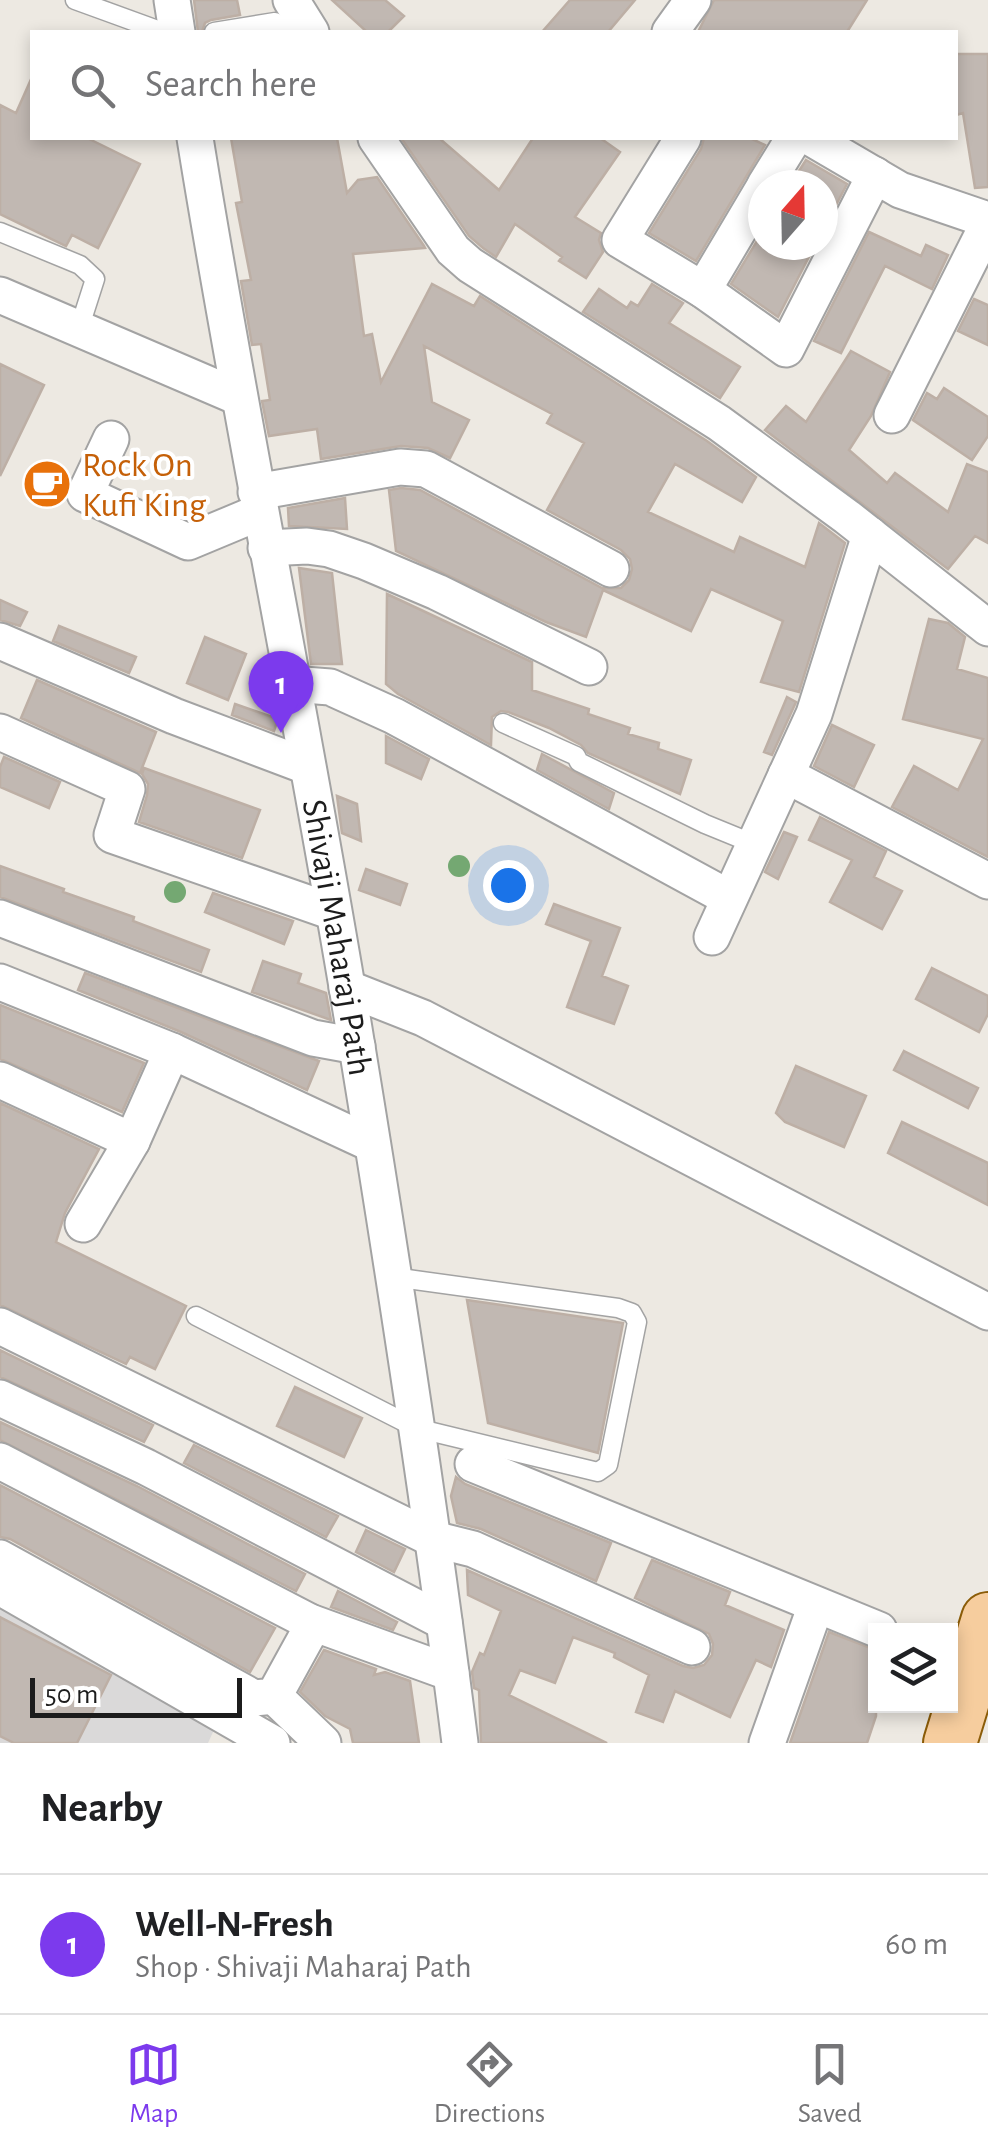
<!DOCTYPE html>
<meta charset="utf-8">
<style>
body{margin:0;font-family:"Alegreya Sans",sans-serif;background:#f6f6f6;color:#202124}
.controls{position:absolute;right:30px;bottom:30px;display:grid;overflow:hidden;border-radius:0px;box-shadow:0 5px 15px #0003}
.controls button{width:90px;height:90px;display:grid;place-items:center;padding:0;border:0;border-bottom:2px solid #e0e0e0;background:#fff;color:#202124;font:50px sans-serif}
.compass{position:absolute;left:748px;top:170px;width:90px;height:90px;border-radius:50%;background:#fff;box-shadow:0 5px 15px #0003;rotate:20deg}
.scale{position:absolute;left:30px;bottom:25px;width:212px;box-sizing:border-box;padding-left:10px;border:5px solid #1c1c1c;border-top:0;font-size:28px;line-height:35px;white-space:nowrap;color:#1c1c1c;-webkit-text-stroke:8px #fff;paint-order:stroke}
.you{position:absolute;left:508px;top:885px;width:35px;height:35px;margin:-25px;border:8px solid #fff;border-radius:50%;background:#1a73e8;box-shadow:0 0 0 15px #1a73e833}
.badge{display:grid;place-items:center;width:65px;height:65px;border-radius:50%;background:#7c3aed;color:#fff;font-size:32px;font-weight:700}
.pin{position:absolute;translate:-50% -82px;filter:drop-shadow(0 2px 5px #0008)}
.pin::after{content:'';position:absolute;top:52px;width:35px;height:30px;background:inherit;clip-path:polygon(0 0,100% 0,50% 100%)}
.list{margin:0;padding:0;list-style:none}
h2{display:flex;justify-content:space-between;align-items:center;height:130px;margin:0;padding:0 40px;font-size:42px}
h2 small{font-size:32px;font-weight:400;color:#757577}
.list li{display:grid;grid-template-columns:65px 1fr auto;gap:30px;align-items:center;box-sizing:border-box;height:140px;padding:0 40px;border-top:2px solid #e0e0e0}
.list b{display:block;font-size:38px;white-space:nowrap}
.list p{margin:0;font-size:32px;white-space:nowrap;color:#757577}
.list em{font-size:32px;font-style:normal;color:#757577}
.icon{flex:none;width:55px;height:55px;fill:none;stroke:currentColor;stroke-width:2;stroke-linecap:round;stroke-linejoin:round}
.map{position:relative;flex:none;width:988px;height:1743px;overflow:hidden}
.search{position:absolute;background:#fff;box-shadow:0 5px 15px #0003;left:30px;right:30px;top:30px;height:110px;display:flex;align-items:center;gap:25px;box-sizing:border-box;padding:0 35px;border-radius:0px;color:#757577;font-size:38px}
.sheet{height:270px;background:#fff}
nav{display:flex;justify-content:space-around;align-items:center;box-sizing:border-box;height:140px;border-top:2px solid #e0e0e0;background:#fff;font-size:28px;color:#757577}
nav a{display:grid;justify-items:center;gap:5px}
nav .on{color:#7c3aed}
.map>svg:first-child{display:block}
.residential{fill:#dad9d9}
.building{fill:#c1b8b2;stroke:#bdafa5;stroke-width:2.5}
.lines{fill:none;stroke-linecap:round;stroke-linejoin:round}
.service-casing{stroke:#a3a3a3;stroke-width:21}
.minor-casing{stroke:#a3a3a3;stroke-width:39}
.primary-casing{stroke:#8b5c08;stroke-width:56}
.service{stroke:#fff;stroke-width:18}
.minor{stroke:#fff;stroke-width:35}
.primary{stroke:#f6cd9e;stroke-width:52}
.tree{fill:#74a872}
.labels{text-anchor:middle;stroke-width:8;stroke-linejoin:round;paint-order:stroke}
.food-label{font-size:35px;fill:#c56008;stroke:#fff;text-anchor:start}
.street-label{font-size:35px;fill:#1c1c1c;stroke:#fff}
</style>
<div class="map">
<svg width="988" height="1743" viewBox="0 0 988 1743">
<rect width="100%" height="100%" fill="#ede9e2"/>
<path class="residential" d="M0,1604l218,117 -10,22h-208z"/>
<path class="building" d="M194,0h43l3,15 -29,5 -6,3 -3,9h-4z
M332,0h53l19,16 -16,16h-21z
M570,0h65l-27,32h-66z
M714,0h153l-20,32h-149z
M956,54h32v133l-13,1 -12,-75 -7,2z
M32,77v61h55l53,26 -42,84 -26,-13 -6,11 -66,-32v-109l16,8z
M231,138h106l10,55 11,-13 19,-3 47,69 1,2 -72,6 11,82 8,-2 9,48 51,-98 42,22 6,-10 227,145 49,36 -14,25 -67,-38 -27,48 86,40 6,-15 65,30 14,-44 26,20 -46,149 -38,-10 22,-61 -72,-32 -20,42 -88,-41 -17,47 -40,-15 -150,-71 -7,-61 12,-2 19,2 182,98h19l8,-8 3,-11 -2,-10 -9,-9 -74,-40 37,-67 -37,-20 5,-9 -128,-68 8,56 37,18 -19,38 -22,-10 -27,-2 -80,13 -4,-30 -48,7 -7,-35 8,-1 -9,-56 -9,1 -11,-64 10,-1 -15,-77 6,-1z
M401,138h38l60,52 34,-52h67l20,14 -45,65 26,16 -2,7 4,12 -17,26 -27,-17 3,-4 -47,-33 -19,33 -13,-9 -14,-12z
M704,138h46l15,7 -69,116 -47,-28 52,-84z
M806,160l41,24 -24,46v-45h-33z
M763,231v14h52l-37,72 -47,-33z
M869,232l52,24 5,-11 22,10 -16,34 -47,-23 -44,87 -27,-12z
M652,284l31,19 -14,20 71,44 -20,31 -137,-86 16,-23 28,19 4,-6 7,4z
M974,299l14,6v40l-30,-14z
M851,351l39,21 -19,44 -22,34 38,33 8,-10 53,39 19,-48 21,8v71l-13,-7 -27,33 -183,-139 21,-24 20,16z
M0,364l44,21 -44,91z
M944,388l44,29v19l-16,24 -59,-40 14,-27 10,6z
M345,498l2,31 -58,-3 -1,-18z
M299,568l33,5 10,91h-31z
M387,594l145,68v28l57,19 -1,5 42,14 -2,6 31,9 -1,6 33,11 -11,34 -92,-41 -7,-8 -32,-17 -41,-16 -7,-1 -9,6 -1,28 -93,-51 -12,-10z
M0,600l27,12 -7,14 -20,-6z
M929,619l19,4 17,14 -8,32 31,9v179l-96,-50 22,-41 44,24 25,-51 -80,-20z
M59,626l77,31 -7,16 -76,-32z
M205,637l41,17 -18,46 -41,-17z
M37,680l119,52 -16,41 -119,-55z
M787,697l9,5 -24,53 -8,-3z
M235,704l43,15 -4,12 -42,-16z
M832,725l42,20 -20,42 -40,-21z
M386,736l43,23 -8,20 -35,-16z
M542,754l72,39 -5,16 -72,-39z
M4,757l56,25 -11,26 -49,-21v-20z
M144,768l116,42 -18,48 -103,-36 8,-27 1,-11 -6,-10z
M337,796l20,8 4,37 -19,-8z
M820,817l66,34 -12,26 28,14 -20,38 -52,-27 22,-42 -43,-20z
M784,832l13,5 -19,42 -13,-7z
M0,866l64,23 -1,3 71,25 -1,4 76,29 -8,22 -201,-75z
M366,869l41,15 -7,21 -41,-15z
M213,893l80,28 -9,23 -79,-32z
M554,904l66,24 -18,48 26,10 -14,38 -47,-17 24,-66 -45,-17z
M263,961l38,13 -3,9 28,10 5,27 -79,-28z
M932,968l56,28v18l-9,18 -63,-33z
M85,973l234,88 -12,29 -126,-58 -103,-42z
M0,1005l144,58 -22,49 -122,-53z
M904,1051l74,37 -10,20 -74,-38z
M796,1066l70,30 -22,51 -59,-25 -9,-9z
M0,1103l99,46 -34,64 -9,29 130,64 -31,63 -25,-12 -4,7 -126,-59z
M902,1122l86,41v42l-100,-52z
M467,1300l156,23 -25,130 -110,-30z
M0,1350l153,75 -9,17 -144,-65z
M295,1387l67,31 -18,39 -67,-31z
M0,1422l137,64 168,88 -9,17 -296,-151z
M194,1445l144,71 -12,21 -142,-74z
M456,1477l9,7 146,59 -15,38 -115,-52 -24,-6 -6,-27z
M0,1485l275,143 -25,44 -240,-133 -10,-2z
M366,1530l39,19 -11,23 -38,-20z
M652,1560l78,32 -5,13 59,25 -13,37 -15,-7 -26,57 -55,-26 -12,31 -27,-10 13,-37 -35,-18 1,-4 -42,-16 -18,46 -35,-13 -11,25 98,48h-126l-2,-53 -5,-2 -2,-16 8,-19 4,2 17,-44 -33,-16 -1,-25 216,96 10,2 11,-3 8,-10 1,-11 -4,-10 -74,-36z
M338,1591l59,31 -4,8 -62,-23z
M0,1617l111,58 -34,68h-63l-14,-7z
M829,1632l47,18v66l-9,27h-77z
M324,1650l52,19 -2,6 11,-3 25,9 9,62h-66l-3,-14 -25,-13 -25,-24z"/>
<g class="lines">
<g class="service-casing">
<path id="service" d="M75,0l88,32
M214,32l61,-10 13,10
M0,232l80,33 15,14 -16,50
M503,723l73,33 3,6 126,62 49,20
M196,1316l220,112 182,44 10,-7 29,-143 -5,-9 -14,-5 -225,-31"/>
</g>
<g class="minor-casing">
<g id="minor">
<path d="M172,0l5,32"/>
<path d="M291,0l20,32"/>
<path d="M670,32l23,-32"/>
<path id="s1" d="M195,138c49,304 113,605 162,909 38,232 74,464 103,696"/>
<path d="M376,138l77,112 17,15 249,158 128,94 141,111"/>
<path d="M683,138l-63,102 83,50 83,59 89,-174"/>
<path d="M811,138l89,52 88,30"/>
<path d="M765,185l29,-47"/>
<path d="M703,290l60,-101"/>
<path d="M0,295l238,102"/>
<path d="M892,415l96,-191"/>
<path d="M111,439l-26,55 103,48 72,-30"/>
<path d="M256,492l144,-25 26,2 185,100"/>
<path d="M266,548l41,-2 22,3 35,12 73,31 152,75"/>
<path d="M0,641l174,75 132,50"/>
<path d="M291,684l39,3 64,29 335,182"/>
<path d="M0,732l127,57 -15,46 221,77"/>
<path d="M786,775l202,106"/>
<path d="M0,918l313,120 44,8"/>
<path d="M712,937l102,-223 56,-179"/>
<path d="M0,982l172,69"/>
<path d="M347,988l76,30 565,294"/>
<path d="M0,1080l132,61 40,-90 200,93"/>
<path d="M83,1224l49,-83"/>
<path d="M0,1326l433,213 40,10 219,98"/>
<path d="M0,1398l146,69 298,155"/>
<path d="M0,1461l310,161 141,51"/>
<path d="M473,1464l406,166"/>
<path d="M0,1558l254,140 20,-2 33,-60 3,-14"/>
<path d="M0,1587l272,156"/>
<path d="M274,1696l49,47"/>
<path d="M767,1743l49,-138"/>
</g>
</g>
<g class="primary-casing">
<path id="primary" d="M950,1743l38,-124"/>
</g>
<use href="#service" class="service"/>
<use href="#minor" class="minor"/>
<use href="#primary" class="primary"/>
</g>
<g class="tree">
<circle cx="459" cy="866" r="11"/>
<circle cx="175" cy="892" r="11"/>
</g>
<defs>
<g id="cafe-disc" transform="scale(2.5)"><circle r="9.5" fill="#e8710a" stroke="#fff"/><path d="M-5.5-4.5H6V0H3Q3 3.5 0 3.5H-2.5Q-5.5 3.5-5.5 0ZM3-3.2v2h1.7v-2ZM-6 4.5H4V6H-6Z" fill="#fff"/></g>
</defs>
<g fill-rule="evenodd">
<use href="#cafe-disc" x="47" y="484"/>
</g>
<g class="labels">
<g class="food-label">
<text x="82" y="476">Rock On<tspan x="82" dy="40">Kufi King</tspan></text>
</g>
<g class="street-label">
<text dy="12" stroke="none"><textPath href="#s1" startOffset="812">Shivaji Maharaj Path</textPath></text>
</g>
</g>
</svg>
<div class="controls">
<button><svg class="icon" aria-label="layers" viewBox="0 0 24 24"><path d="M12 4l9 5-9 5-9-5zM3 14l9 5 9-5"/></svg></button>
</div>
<svg class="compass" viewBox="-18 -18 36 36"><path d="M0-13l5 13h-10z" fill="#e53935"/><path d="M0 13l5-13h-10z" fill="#757577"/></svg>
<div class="scale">50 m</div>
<div class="you"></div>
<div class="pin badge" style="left:281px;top:733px">1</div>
<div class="search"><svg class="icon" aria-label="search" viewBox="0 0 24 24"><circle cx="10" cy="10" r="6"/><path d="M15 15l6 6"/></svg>Search here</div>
</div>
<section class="sheet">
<h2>Nearby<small></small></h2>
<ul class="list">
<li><span class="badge">1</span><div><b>Well-N-Fresh</b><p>Shop · Shivaji Maharaj Path</p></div><em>60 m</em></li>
</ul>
</section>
<nav>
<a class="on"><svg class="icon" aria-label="map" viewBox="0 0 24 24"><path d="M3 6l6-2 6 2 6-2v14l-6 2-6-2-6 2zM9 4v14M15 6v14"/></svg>Map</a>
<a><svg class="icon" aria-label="directions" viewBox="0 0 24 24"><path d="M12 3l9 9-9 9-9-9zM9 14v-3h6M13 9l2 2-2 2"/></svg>Directions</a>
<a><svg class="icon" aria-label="saved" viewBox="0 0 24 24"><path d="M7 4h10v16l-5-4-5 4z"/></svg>Saved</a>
</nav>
